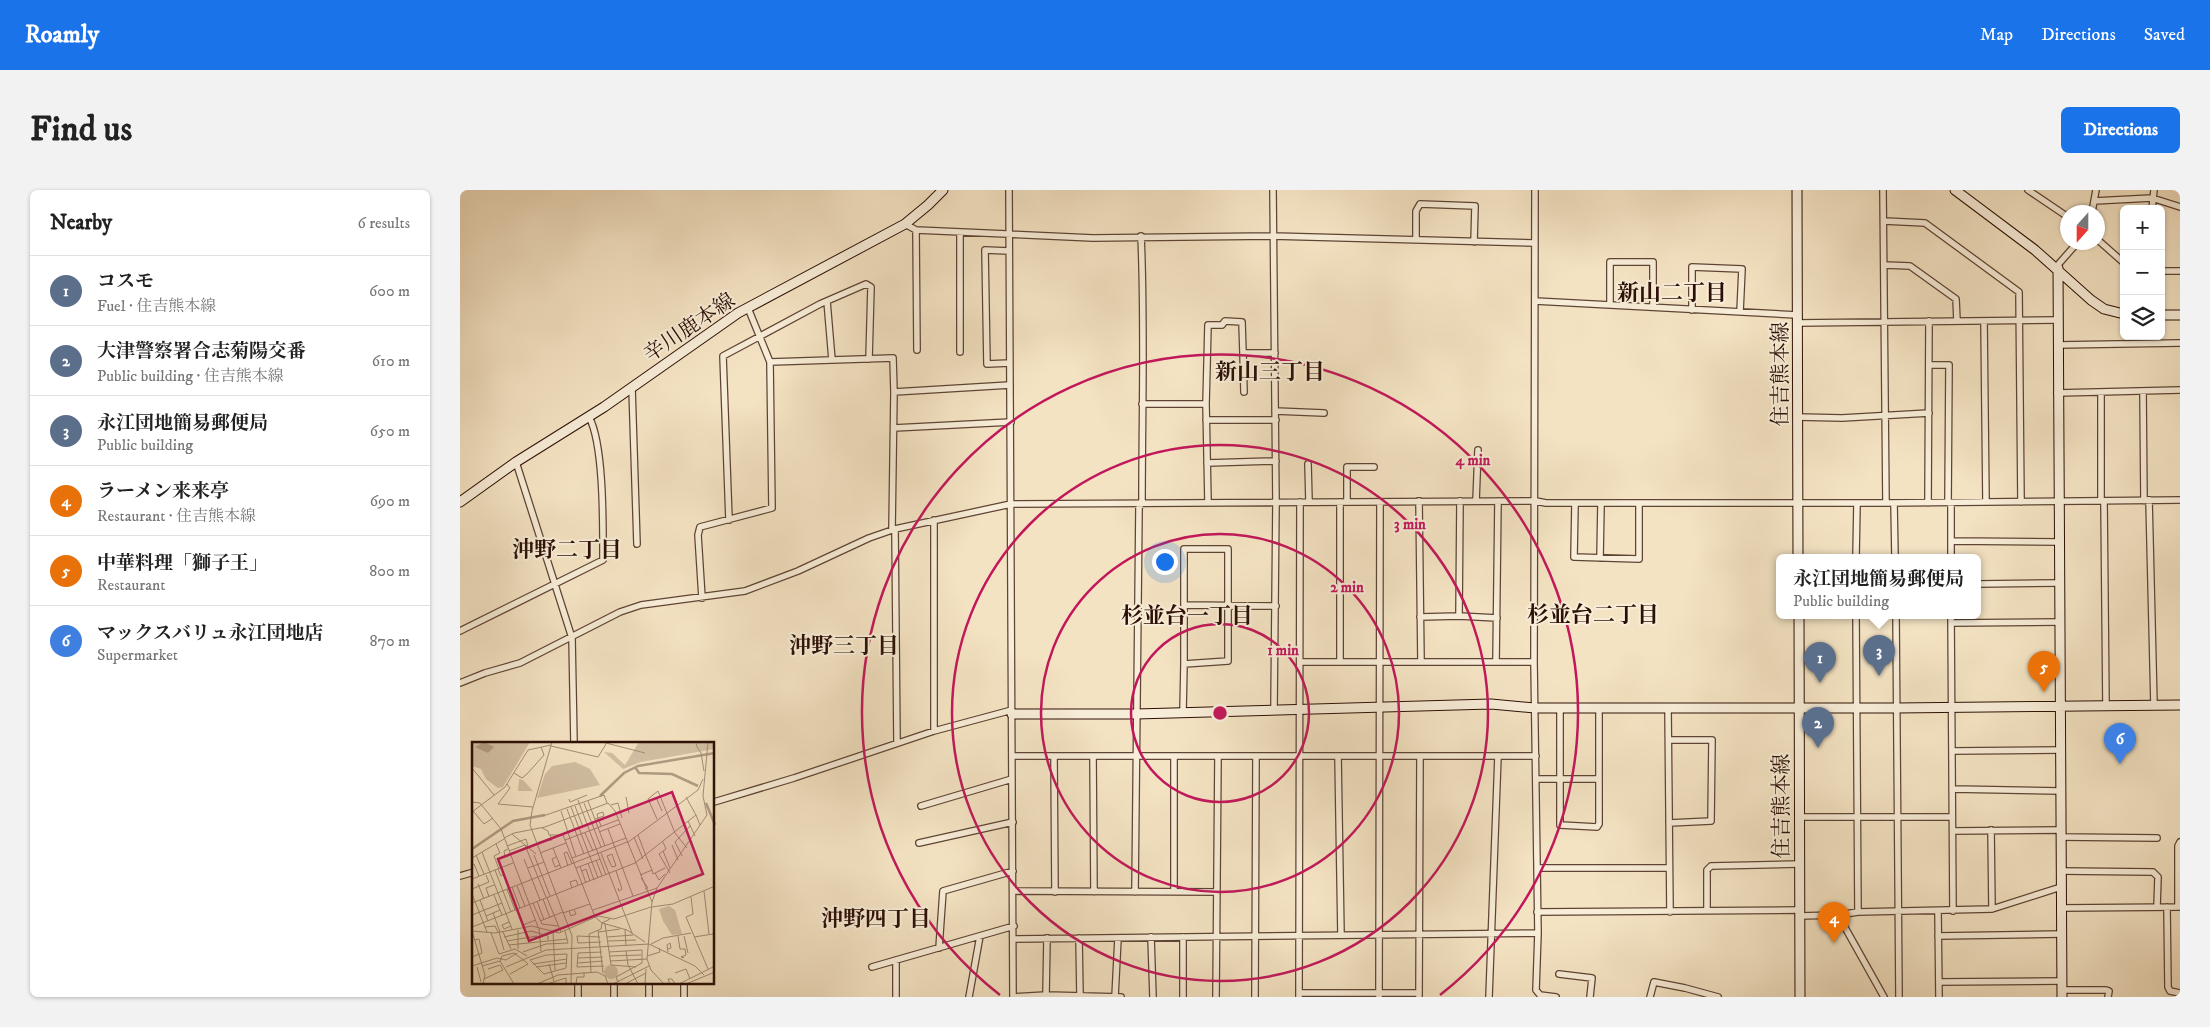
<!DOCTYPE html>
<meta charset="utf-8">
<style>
body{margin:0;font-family:"IM FELL DW Pica","Noto Serif JP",serif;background:#f2f2f2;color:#222}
.controls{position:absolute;right:15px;top:15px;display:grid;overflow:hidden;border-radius:8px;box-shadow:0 1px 4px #0004}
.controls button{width:45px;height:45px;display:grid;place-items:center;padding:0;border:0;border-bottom:1px solid #e0e0e0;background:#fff;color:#222;font:25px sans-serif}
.compass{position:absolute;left:1600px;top:15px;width:45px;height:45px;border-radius:50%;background:#fff;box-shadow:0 1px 4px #0004;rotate:201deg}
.you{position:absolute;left:704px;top:371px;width:18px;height:18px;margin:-12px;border:4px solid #fff;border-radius:50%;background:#1a73e8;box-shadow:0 0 0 8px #1a73e833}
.badge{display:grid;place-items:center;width:32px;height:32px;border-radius:50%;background:#1a73e8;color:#fff;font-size:16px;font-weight:700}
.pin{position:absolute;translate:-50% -41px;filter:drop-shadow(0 1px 2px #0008)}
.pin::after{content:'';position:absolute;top:26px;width:18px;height:15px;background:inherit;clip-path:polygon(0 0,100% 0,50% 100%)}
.popup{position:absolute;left:1316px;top:364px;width:205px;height:65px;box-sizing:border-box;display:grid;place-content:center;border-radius:8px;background:#fff;filter:drop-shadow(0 1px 4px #0005);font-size:16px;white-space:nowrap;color:#767676}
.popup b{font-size:19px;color:#222}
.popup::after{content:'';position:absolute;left:50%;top:100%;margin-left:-10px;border:10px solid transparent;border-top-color:#fff}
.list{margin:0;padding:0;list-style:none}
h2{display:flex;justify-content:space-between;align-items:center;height:65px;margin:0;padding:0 20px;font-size:21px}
h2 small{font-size:16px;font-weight:400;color:#767676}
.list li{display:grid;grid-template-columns:32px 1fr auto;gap:15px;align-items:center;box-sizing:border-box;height:70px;padding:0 20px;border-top:1px solid #e0e0e0}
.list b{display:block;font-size:19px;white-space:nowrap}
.list p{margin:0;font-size:16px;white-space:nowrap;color:#767676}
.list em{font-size:16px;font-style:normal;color:#767676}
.icon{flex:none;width:28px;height:28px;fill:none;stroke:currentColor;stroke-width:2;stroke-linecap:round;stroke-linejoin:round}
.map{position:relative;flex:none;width:1720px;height:807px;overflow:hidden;border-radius:8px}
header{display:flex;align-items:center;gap:30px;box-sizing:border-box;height:70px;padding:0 25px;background:#1a73e8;color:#fff}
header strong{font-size:24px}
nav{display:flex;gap:28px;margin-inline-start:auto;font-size:18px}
.intro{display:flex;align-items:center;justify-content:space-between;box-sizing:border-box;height:120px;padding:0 30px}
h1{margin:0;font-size:35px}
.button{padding:12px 22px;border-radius:8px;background:#1a73e8;color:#fff;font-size:18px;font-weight:700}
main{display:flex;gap:30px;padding:0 30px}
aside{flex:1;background:#fff;border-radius:8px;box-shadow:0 1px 4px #0004}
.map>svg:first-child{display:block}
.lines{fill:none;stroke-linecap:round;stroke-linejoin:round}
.street-casing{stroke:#5e4434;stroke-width:8}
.secondary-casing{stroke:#2c0f05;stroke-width:11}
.street{stroke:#f8edd8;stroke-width:5.5}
.secondary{stroke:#f8edd8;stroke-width:9}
.ring{fill:none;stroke:#c2185b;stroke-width:2.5}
.labels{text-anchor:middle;stroke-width:4;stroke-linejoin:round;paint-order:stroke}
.street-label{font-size:21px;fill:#2c0f05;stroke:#f8edd8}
.neighbourhood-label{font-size:22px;font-weight:bold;fill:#2c0f05;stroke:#f8edd8}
.inset-river{fill:none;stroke:#b09b82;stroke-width:2.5}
.inset-road{fill:none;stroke:#a48e77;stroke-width:1}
.view{fill:#c2185b;fill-opacity:0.15;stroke:#c2185b;stroke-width:2.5}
.inset-edge{fill:none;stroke:#2c0f05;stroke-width:2.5}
.centre{fill:#c2185b;stroke:#f8edd8;stroke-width:2.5}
.ring-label{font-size:15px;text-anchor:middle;font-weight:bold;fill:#c2185b;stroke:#f8edd8;stroke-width:4;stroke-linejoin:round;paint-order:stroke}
</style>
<header>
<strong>Roamly</strong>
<nav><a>Map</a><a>Directions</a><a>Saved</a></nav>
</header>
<div class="intro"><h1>Find us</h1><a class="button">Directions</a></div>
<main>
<aside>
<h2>Nearby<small>6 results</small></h2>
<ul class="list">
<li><span class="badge" style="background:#5c6f8a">1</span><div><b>コスモ</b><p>Fuel · 住吉熊本線</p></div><em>600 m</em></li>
<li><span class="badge" style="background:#5c6f8a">2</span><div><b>大津警察署合志菊陽交番</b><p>Public building · 住吉熊本線</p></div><em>610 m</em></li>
<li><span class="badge" style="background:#5c6f8a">3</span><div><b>永江団地簡易郵便局</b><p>Public building</p></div><em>650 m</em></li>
<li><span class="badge" style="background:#e8710a">4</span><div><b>ラーメン来来亭</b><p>Restaurant · 住吉熊本線</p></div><em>690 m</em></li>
<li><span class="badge" style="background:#e8710a">5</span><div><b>中華料理「獅子王」</b><p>Restaurant</p></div><em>800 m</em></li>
<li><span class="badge" style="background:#3f7fe0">6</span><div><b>マックスバリュ永江団地店</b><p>Supermarket</p></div><em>870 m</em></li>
</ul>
</aside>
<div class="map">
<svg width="1720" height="807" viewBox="0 0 1720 807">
<rect width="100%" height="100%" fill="#f4e3c3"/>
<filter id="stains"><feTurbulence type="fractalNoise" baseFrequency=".004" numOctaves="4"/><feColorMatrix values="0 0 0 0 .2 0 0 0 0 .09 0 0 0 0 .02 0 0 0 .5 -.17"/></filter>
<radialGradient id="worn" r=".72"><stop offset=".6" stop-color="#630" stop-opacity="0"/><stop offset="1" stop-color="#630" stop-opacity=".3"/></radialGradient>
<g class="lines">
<g class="street-casing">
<path id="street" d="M549,0l4,807 33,-2 75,2
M813,0l3,312 -2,207
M1075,0l-1,472 4,271 -2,57 4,5 16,2
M1423,0l3,313
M1568,0l40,27
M1634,11l58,-3 28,9
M1692,19l2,-19
M1632,22l4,-22
M1424,31l41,2 94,69 2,210
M445,34l11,6 177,8 179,-2 262,7
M456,40l1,120
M500,42v120
M956,50v-29l4,-7 55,2 -1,36
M1638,50l26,23
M549,61l-24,-1 2,114 23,-1
M1425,75l25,1 46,33 1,22
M1596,77l22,-25
M1701,81h19
M367,111l5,59
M1075,111l262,14
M1150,115v-43h43v44
M1232,120v-43l50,2 -2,43
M1524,131l2,181
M1337,133l260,-3
M1597,155l123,-2
M310,172l123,-4 1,34
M1469,175h20l-1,138
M172,198l5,156
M1683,201l1,110
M784,202l-1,-39h32
M1597,203l123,-3
M682,214h64
M815,221l49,2
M1337,227l45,1 87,-5
M746,230h70
M434,238l117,-6
M56,272l56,176 2,105
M747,273l69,-2
M848,274l1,38
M1689,310l5,205
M959,311l2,161
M1000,311l-1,115 38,2
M1016,311l2,-51
M1641,311v-109
M1644,311l2,204
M748,312l-2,-98 2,-79h14l3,-4 17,1 1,31
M880,312v160
M887,312v-35h27
M1434,313l1,54
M1468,313l1,-182
M1115,314l-1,53 65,2v-55
M269,330l-6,-164 97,-52 46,-20 5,3 -2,72
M474,330v211
M435,339l2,214
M432,340l2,-138 116,-7
M1491,351l107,1
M724,359h44v112l-44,3z
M1396,367l1,-54
M1491,367v-54
M1140,368l1,-54
M1518,394l80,-1
M242,408l-4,-63 2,-8 72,-19 -2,-146 -22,-54
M724,415l92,1
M1396,425l2,297
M1436,425l3,382
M1491,425l2,296
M960,427l39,-1
M1491,433l108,-1
M0,441l143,-71c0,-34 1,-116 -14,-143
M840,472h234
M1036,472l2,-161
M0,493l25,-10 35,-10 100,-51 21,-7 104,-14 53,-20 71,-33 26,-9 116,-25 525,-3 10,2h340l294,-3
M1100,518v117l37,2 2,-3v-117
M1208,518l2,204
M723,521l1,-47
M1209,550h43l-1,81 -42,2
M1493,561l108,-1
M552,566h524
M594,566l1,136
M633,566l1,136
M714,566v136
M878,566l3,179
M1076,589h63
M1492,599l108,2
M254,612l80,-24 140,-47 78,-21
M461,616l91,-27
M1338,627h154
M1531,640l1,79
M1493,641l107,-1
M1600,647l97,1
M459,653l94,-21
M1077,678h132
M1601,681l92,1 5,5 -1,30
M0,686l14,-4
M553,701l204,1
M675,702l4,-384 3,-6c0,-88 3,-177 -1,-266
M1707,717l1,80 2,4 10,2
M1718,717v-61l2,-4
M1602,718l118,-1
M1247,721v-41l4,-4 88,-2
M1478,721l1,86
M1077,722l262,-2
M1378,725l46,82
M1339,726l39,-1 20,-3 134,-3 69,-22
M1478,746l124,-2
M691,747l2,60
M619,748l1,58
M554,749l524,-6
M479,758l4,-57 70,-20
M436,770v37
M412,777l142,-41
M1099,784l33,4 -2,19
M1479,792l123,-1
M118,793v14
M154,793v14
M189,793v14
M224,793v14
M1602,800h44l3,1 -1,6
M839,803h120
M586,805l1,-57
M509,807l11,-61
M655,807l3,-59
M723,807v-60
M756,807l2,-241
M795,807l1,-241
M839,807l1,-495
M919,807l1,-495
M959,807l1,-241
M1029,807l9,-241
M1190,807l4,-15 31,6 33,9"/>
</g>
<g class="secondary-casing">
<path id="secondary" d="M1337,0l1,367
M1495,0l80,60 56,50 13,9 20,5
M1598,78l4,729
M1701,125h19
M0,312l56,-40 88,-55 134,-94 167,-89 23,-19 15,-15
M1339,425l1,382
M552,524h124l355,-10 44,4h361l284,-3"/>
</g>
<use href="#street" class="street"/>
<use href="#secondary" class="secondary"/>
</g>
<g class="ring">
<circle cx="760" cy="523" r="89"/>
<circle cx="760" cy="523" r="179"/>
<circle cx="760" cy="523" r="268"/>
<path d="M540 805A358 358 0 1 1 980 805"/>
</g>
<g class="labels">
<g class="street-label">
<text transform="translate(229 137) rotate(-34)" y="7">辛川鹿本線</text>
<text transform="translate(1320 184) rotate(-90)" y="7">住吉熊本線</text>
<text transform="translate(1321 616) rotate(-90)" y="7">住吉熊本線</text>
</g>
<g class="neighbourhood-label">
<text x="1212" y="110">新山二丁目</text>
<text x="810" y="189">新山三丁目</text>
<text x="107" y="367">沖野二丁目</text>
<text x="1133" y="432">杉並台二丁目</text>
<text x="727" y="433">杉並台一丁目</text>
<text x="384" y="463">沖野三丁目</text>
<text x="416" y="736">沖野四丁目</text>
</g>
</g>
<g transform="translate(12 552)">
<rect width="242" height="242" fill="#f4e3c3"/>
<path d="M197,164l6,4 7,24 -10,1 -9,-14 -4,-12z" fill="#d2bfa3"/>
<path d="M0,0h58l-27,45 -5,1 -12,-9 -5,-10 -9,-3zM167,0h75v7l-73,13 -18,7 -19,-17 8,1 13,12zM47,37l4,1 10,11h-15z" fill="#d2bfa3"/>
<path d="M103,20l15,7 10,16 -63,13 8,-24 7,-8zM132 230a7 7 0 1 1 14 0a7 7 0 1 1-14 0Z" fill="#d2bfa3"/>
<path d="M12,0l10,5 -6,6 -13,-6z" fill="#b09b82"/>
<path class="inset-river" d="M163,25l4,6 33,1 26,12M128,54l24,-23 14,-7 77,-13M234,61l9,22M0,107l41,-28 32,-6"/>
<path class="inset-road" d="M80,0l-20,69 -2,14 42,111 -1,48M130,0l43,11M227,0l-3,3 5,8 3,18M79,4l47,11 8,-13M0,26l22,27M42,31l8,5 5,-4 17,-19 -3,-8M35,42l3,4 -12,16 35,3M154,55l3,16M184,55l6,14M214,55l10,18M97,57l1,3 17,-7M106,58l28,75M116,59l17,45M0,60l8,1 21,26 37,98M112,61l17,44M139,63l7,-2 4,15M103,64l8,21M99,65l27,71M95,67l17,45M1,69l11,13 9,-6M89,69l15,46M0,70l33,-25 23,-37 23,-5M71,74l61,-21 3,8M123,77l9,-3 -1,-4 -6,2 1,4 3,8M185,77l-9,-20 10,-8 17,42 12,15M216,79l7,15M70,86l6,3 1,4h14l32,82 7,6 8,-4M136,87l25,67M127,90l21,-8M113,91l8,18M40,92l24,20M166,93l8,21M162,95l9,22M32,96l10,-5 31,-6 63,-24 7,8 37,91M93,98l53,-20M67,100l13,-2 -2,-5M191,100l3,7 -7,5 11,19M155,101l71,-53 5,-11M24,102l4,9 -6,3 5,13M53,103l21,52M200,103l6,15M35,104l19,-7 2,8M81,106l8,20M36,107l-4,2 1,6 5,-2M37,109l16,-6M191,109l7,17M10,110l30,77M68,111l26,-10M129,111l31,80M140,112l4,12 -4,1 -5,-11zM4,113l8,19M62,113l16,41M210,114l-7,-14 15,-16M84,115l-4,2 3,8 5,-2M0,116l32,-19M100,116l54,-20M52,117l16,41M124,118l6,16M116,121l6,17M0,123l2,-1 5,12M96,124l-4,-13 3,-1 5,12M108,124l6,17M56,126l16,-6M104,126l24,-9M26,127l3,7 3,-2 -2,-6M23,128l16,42M180,128l1,4 12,-6M110,129l4,-2 4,12M144,129l6,18 -3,2 -1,-3M183,131l4,7 6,-6M168,133l12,-5 -6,-14M169,136l7,10 -3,1M0,137l41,-16M6,142l6,15M45,144l8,20M40,145l8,21M100,146l-2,-6 6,-2 2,5M0,147l17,-7 -3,-7M35,147l8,21M232,149l5,43M0,152l15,38M22,153l8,20M17,155l-3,-9 8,-3M219,155l2,17 -7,3 22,52M75,156l14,34M71,157l7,19M8,158l8,21M65,159l7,19M0,161l155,-61M61,161l9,21 16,2M180,165l21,-3 42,-18M45,168l6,15 13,-5M121,168l64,-22M97,169l2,5 5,-2 -2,-4M21,171l7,19M91,171l27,-9M0,173l30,-12M14,174l14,-6M68,179l23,-9M37,180l-7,3 2,4 7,-3M133,182l6,41 25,2M0,185l163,-64 61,-48 4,10M13,185l10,-1 3,6M67,186l2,23M126,188l5,43M153,188l1,16M27,190l5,18M31,190l8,17M81,190l2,38M127,190l21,-3M19,191l8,21 16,-5 12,7M206,194l2,13h5l1,6 -5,2 3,1M212,194l4,17M32,195l27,-6 17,5v4M128,195l-23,-1 1,7 23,-1M135,195l26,-2M222,195l19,-3 2,3M35,199l30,-5M136,199l28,-1M179,202l12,-6 28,-5M37,203l58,-6M46,207v-19M196,207l3,-1 -1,-5 -3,2 1,7M154,209l2,14 10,19M51,210l23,-8 22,-1 -3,-12M130,210l-24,1 -1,14 27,-1M137,210l33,-2v13l-26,14 2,5M95,212l-1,14 -22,6 -14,-14 16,-5zM137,214l32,-1M175,214l13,-4 -1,-4M0,215l10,-4 -3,-14 -5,1M106,216l25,-1M28,219l2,-5 12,-3 12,9M28,219l14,23M138,219l37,-2M106,221l25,-2M61,222l34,-5M77,222l5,17M0,224l25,-8 9,2 11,-7M10,224l18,-5M5,225l4,15M34,225l40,-17 103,-6 46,22 9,9M64,225l30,-4M119,230l-2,-38 12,-5 1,-6 25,7 18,12M203,231l11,-4 4,10M38,232l18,-10 -2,-2M12,237l19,-9 -3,-5 -12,4M11,242l2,-9 -13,-44 23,2 37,-7 27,7 39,-17 16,3 37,-12M65,242l21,-9 39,-3 8,4 3,8M75,242l19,-6v6M104,242l1,-7h7v-5M141,242l36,-18M153,242l21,-11M173,242l1,-15M192,242l-13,-14 -4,-11 5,-57 5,-14 50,-73 -4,-19 5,-54M198,242l-2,-5h4l3,5M207,242l36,-18M214,242l29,-12"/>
<path class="view" d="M200,50l31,82 -174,67 -31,-82z"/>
<rect width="242" height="242" class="inset-edge"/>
</g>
<circle cx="760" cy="523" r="8" class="centre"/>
<g class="ring-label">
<text x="1013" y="275">4 min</text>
<text x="950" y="339">3 min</text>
<text x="887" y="402">2 min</text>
<text x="823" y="465">1 min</text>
</g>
<rect width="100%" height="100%" filter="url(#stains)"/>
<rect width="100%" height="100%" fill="url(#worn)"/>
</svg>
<div class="controls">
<button>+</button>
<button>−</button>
<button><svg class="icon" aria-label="layers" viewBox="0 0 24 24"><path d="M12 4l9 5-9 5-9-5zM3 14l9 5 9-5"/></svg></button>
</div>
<svg class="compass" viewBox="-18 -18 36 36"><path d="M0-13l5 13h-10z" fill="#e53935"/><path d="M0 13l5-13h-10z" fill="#767676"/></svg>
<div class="you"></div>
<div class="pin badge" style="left:1360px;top:493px;background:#5c6f8a">1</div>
<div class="pin badge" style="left:1358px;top:558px;background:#5c6f8a">2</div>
<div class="pin badge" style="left:1419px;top:486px;background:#5c6f8a">3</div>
<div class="popup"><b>永江団地簡易郵便局</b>Public building</div>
<div class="pin badge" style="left:1374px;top:753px;background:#e8710a">4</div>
<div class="pin badge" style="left:1584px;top:502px;background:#e8710a">5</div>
<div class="pin badge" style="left:1660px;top:574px;background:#3f7fe0">6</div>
</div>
</main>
